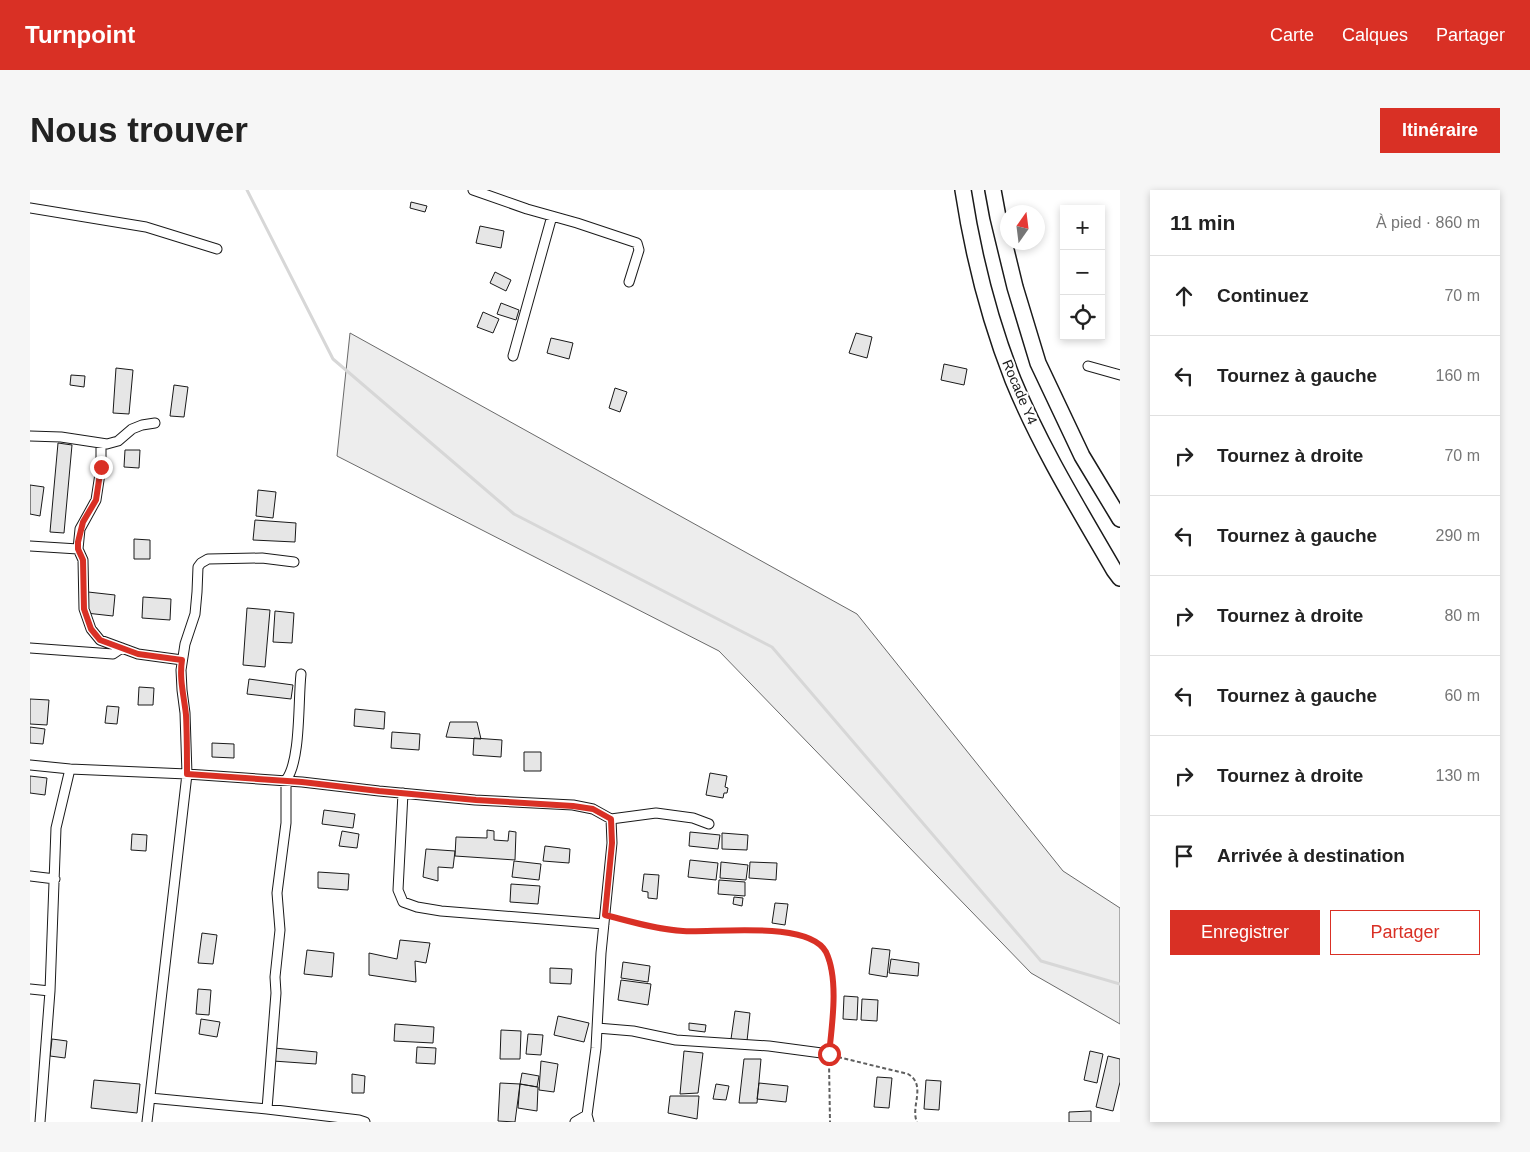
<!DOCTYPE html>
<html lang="fr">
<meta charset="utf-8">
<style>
body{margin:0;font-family:Helvetica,sans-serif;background:#f6f6f6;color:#222}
.controls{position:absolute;right:15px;top:15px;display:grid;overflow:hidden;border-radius:0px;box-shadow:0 2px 8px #0003}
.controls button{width:45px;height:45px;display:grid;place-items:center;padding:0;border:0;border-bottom:1px solid #e0e0e0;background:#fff;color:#222;font:25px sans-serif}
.compass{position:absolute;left:970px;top:15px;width:45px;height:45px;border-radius:50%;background:#fff;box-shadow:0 2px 8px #0003;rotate:14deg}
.stop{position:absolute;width:15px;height:15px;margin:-11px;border:4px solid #d93025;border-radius:50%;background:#fff}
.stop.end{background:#d93025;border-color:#fff;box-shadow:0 1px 5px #0008}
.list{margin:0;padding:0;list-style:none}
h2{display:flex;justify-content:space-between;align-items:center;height:65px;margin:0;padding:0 20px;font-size:21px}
h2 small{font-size:16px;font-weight:400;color:#767676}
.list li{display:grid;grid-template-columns:32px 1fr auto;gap:15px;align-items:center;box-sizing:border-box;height:80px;padding:0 20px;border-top:1px solid #e0e0e0}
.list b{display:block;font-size:19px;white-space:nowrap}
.list em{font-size:16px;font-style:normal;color:#767676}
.actions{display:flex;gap:10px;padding:15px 20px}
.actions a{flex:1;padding:11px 0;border:1px solid #d93025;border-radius:0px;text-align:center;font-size:18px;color:#d93025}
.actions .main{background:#d93025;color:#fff}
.icon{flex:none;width:28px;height:28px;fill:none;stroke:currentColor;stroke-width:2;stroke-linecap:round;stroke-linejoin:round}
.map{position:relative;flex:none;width:1090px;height:932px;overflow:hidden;border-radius:0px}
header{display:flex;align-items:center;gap:30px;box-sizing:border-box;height:70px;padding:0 25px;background:#d93025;color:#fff}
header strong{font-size:24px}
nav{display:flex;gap:28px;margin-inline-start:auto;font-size:18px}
.intro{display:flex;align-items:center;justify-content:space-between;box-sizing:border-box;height:120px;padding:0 30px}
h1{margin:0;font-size:35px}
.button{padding:12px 22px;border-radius:0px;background:#d93025;color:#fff;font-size:18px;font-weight:700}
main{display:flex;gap:30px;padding:0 30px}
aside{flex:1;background:#fff;border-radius:0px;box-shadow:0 2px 8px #0003}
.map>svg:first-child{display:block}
.built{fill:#ededed;stroke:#6a6a6a}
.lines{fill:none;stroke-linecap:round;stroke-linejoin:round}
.stream{stroke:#d7d7d7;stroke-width:3}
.building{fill:#e6e6e6;stroke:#1a1a1a}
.minor-casing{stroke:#1a1a1a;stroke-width:11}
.trunk-casing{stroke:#1a1a1a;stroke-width:18}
.path{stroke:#5f5f5f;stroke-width:2;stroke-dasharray:4 2.5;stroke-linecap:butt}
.minor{stroke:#fff;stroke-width:9}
.trunk{stroke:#fff;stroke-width:15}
.route{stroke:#d93025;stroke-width:6}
.labels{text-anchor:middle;stroke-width:4;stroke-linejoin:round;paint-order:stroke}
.street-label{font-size:14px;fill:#1a1a1a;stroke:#fff}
</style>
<header>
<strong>Turnpoint</strong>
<nav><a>Carte</a><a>Calques</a><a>Partager</a></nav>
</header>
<div class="intro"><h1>Nous trouver</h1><a class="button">Itinéraire</a></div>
<main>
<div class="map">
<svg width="1090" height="932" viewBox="0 0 1090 932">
<rect width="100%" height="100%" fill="#fff"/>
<path class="built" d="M320,143l507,281 206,257 57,37v116l-89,-51 -312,-322 -382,-195z"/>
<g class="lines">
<path class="stream" d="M217,0l86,169 181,155 258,133 269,314 79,23"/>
</g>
<path class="building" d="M381,12l16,4 -2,6 -15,-4z
M450,36l24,5 -3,17 -25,-5z
M465,82l16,8 -5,11 -16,-8z
M471,113l18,7 -3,10 -19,-6z
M453,122l16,7 -6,14 -16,-6z
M826,143l16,4 -5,21 -18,-5z
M521,148l22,5 -4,16 -22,-6z
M914,174l23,5 -3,16 -23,-5z
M86,178l17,2 -4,44 -16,-1z
M41,185l14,1 -1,11 -14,-2z
M144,195l14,2 -4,30 -14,-1z
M585,198l12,4 -7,20 -11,-4z
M28,253l14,2 -8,88 -14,-1z
M95,260h15l-1,18 -15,-1z
M0,295l14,2 -4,29 -10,-2z
M228,300l18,2 -3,26 -17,-2z
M225,330l41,3 -1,19 -42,-2z
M104,349l16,1v19h-16z
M58,402l27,3 -2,21 -27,-3z
M113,407l28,2 -1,21 -28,-2z
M217,418l23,2 -5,57 -22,-2z
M245,421l19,2 -2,30 -19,-1z
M219,489l44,6 -2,14 -44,-5z
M109,497l15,1 -1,17h-15z
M0,509l19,1 -2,25 -17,-1z
M77,516l12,1 -2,17 -12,-1z
M325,519l30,3 -1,17 -30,-3z
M420,532h27l4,17 -35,-2z
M0,537l15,2 -2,15 -13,-1z
M362,542l28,2 -1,16 -28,-2z
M444,548l28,2 -1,17 -28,-2z
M182,553l22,1v14l-22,-1z
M494,562h17v19h-17z
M680,583l17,3 -2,11 3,1 -1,5h-3l-1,5 -17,-3z
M0,586l17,2 -2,17 -15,-2z
M294,620l31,4 -2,14 -31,-4z
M457,640l7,1v9l14,1 1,-10 7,1 -1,28 -60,-4 1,-19 31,1z
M312,641l17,3 -2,14 -18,-2z
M660,642l30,3 -2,14 -29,-3z
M692,643l26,2 -1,15 -25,-1z
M102,644l15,1 -1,16 -15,-1z
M515,656l25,3 -1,14 -26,-2z
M396,659l29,2 -2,17 -15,-1v14l-15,-4z
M660,670l28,3 -2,17 -28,-3z
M484,671l27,3 -2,16 -27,-3z
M691,672l27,3 -2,15 -26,-2z
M720,672l27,1 -1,17 -27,-2z
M288,682l31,2 -1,16 -30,-2z
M614,684l15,1 -2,24 -9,-1v-6l-6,-1z
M689,690l26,2v14l-27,-2z
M481,694l29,2 -2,18 -28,-2z
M704,707l9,1 -1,8 -9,-2z
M745,713l13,1 -3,21 -13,-2z
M172,743l15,2 -4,29 -15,-1z
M370,750l30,3 -4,20 -11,-2 1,21 -47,-7v-22l28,6z
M842,758l18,2 -3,27 -18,-3z
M277,760l27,3 -2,24 -28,-3z
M861,769l28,4 -1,13 -29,-3z
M593,772l27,4 -2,16 -27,-4z
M520,778l22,1 -1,15 -21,-1z
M591,790l30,4 -3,21 -30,-5z
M168,799l13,1 -2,25 -13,-1z
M814,806l14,1 -1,23 -14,-1z
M832,809l16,1 -1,21 -16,-1z
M705,821l15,2 -3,28 -16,-2z
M528,826l31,7 -5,19 -30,-7z
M171,829l19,3 -3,15 -18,-3z
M659,833l17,2 -1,7 -16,-2z
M365,834l39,3 -1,16 -39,-2z
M471,840l20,1 -1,28h-20z
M498,844l15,1 -2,20 -15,-1z
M22,849l15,2 -2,17 -15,-2z
M387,857l19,1 -1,16 -19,-1z
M244,858l43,4 -1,12 -43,-3z
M654,861l19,2 -5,40 -18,1z
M1060,861l13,3 -6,29 -13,-3z
M1078,866l12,3v23l-7,29 -17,-4z
M714,869h17l-4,44h-18z
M511,871l17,3 -4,28 -15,-2z
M492,883l17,3 -2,11 -17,-3z
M322,884l13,2 -1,17h-12z
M847,887l15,1 -3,30 -15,-1z
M64,890l46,4 -3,29 -46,-5z
M896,890l15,1 -2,29 -15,-1z
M470,893l20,1 -5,38 -17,-1z
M729,893l29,3 -2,16 -29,-3z
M490,894l18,3 -1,24 -19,-3z
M686,894l13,2 -3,14 -13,-1z
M640,906h29l-2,23 -29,-6z
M1061,921v11h-22v-10z"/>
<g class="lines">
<g class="minor-casing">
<path id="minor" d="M443,0l54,19 50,14 60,20 2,7 -10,32
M0,18l116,19 71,22
M483,166l39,-140
M1058,176l32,9
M0,246l31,1 46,7 11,-3 14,-12 10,-4 13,-2
M0,356l48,3 2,-20 16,-29 5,-33v-24
M48,359l5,11 1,49 7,20 9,11 38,14 44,6
M0,458l83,6 9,-6
M0,575l40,4 117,5 115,8 77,9 96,9 98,5 20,4 18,10
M373,603l-5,97 5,12 14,5 24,4 163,13
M0,686l25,3
M0,799l20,2
M567,838l36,3 43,9 93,6 60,8
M120,908l117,11 92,11 6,2
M237,919l9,-116 -1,-16 5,-47 -3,-37 9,-70v-43c15,-19 12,-80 15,-106
M10,932l10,-131 6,-163 14,-59
M117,932l40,-348 -2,-61 -3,-23 -1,-20 4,-26 10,-30 2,-22 1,-25 3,-4 7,-4 54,-1 32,4
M545,932l12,-7
M559,932l-2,-7 9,-67 5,-95 11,-110 -1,-24 45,-6 37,5 16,6"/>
</g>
<g class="trunk-casing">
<path id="trunk" d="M933,0c10,65 26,129 50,190 27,66 65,128 101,190l6,8
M963,0l5,27 17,70 23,76 44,93 38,63"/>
</g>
<path class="path" d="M584,727c22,5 45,12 68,15 35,3 120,-14 143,19 2,2 2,7 3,11 8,28 5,54 2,83
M808,867l70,17c19,11 2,33 9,48
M799,872l1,60"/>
<use href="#minor" class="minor"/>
<use href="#trunk" class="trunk"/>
</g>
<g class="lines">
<path class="route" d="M71,277l-5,33 -13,22 -5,20v7l5,11 1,49 7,20 9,11 38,14 44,6c-3,19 2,36 4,55 1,19 1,39 1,59l115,8 77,9 97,9 97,6 20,3 18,10 1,24 -7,72c24,6 53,15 78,16 32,2 126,-11 143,21 13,27 6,73 3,102"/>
</g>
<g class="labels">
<g class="street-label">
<text transform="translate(990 202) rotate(67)" y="5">Rocade Y4</text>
</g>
</g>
</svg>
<div class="controls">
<button>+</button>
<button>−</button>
<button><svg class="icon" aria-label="locate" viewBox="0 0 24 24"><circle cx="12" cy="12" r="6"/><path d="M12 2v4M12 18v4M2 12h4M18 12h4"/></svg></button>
</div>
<svg class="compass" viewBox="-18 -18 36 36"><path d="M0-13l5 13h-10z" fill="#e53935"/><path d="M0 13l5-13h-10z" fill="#767676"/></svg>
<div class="stop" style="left:799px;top:864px"></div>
<div class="stop end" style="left:71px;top:277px"></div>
</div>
<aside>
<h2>11 min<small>À pied · 860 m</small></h2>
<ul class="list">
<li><svg class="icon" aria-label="ahead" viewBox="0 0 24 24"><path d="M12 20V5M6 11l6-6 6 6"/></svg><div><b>Continuez</b></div><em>70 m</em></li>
<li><svg class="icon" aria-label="left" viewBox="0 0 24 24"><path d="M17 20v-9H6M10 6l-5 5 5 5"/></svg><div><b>Tournez à gauche</b></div><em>160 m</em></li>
<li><svg class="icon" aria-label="right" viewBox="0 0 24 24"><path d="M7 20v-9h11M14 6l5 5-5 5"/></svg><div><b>Tournez à droite</b></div><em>70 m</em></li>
<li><svg class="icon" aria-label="left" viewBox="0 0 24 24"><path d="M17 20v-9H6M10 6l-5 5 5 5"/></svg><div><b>Tournez à gauche</b></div><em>290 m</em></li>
<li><svg class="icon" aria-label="right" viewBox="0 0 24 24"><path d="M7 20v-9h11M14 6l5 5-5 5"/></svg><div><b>Tournez à droite</b></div><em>80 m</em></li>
<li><svg class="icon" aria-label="left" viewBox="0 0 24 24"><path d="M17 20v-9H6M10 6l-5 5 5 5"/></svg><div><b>Tournez à gauche</b></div><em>60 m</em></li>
<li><svg class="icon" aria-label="right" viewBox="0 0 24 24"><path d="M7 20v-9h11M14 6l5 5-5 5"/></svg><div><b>Tournez à droite</b></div><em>130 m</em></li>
<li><svg class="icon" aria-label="arrive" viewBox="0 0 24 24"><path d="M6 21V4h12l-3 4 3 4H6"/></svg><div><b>Arrivée à destination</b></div></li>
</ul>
<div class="actions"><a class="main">Enregistrer</a><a>Partager</a></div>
</aside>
</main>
